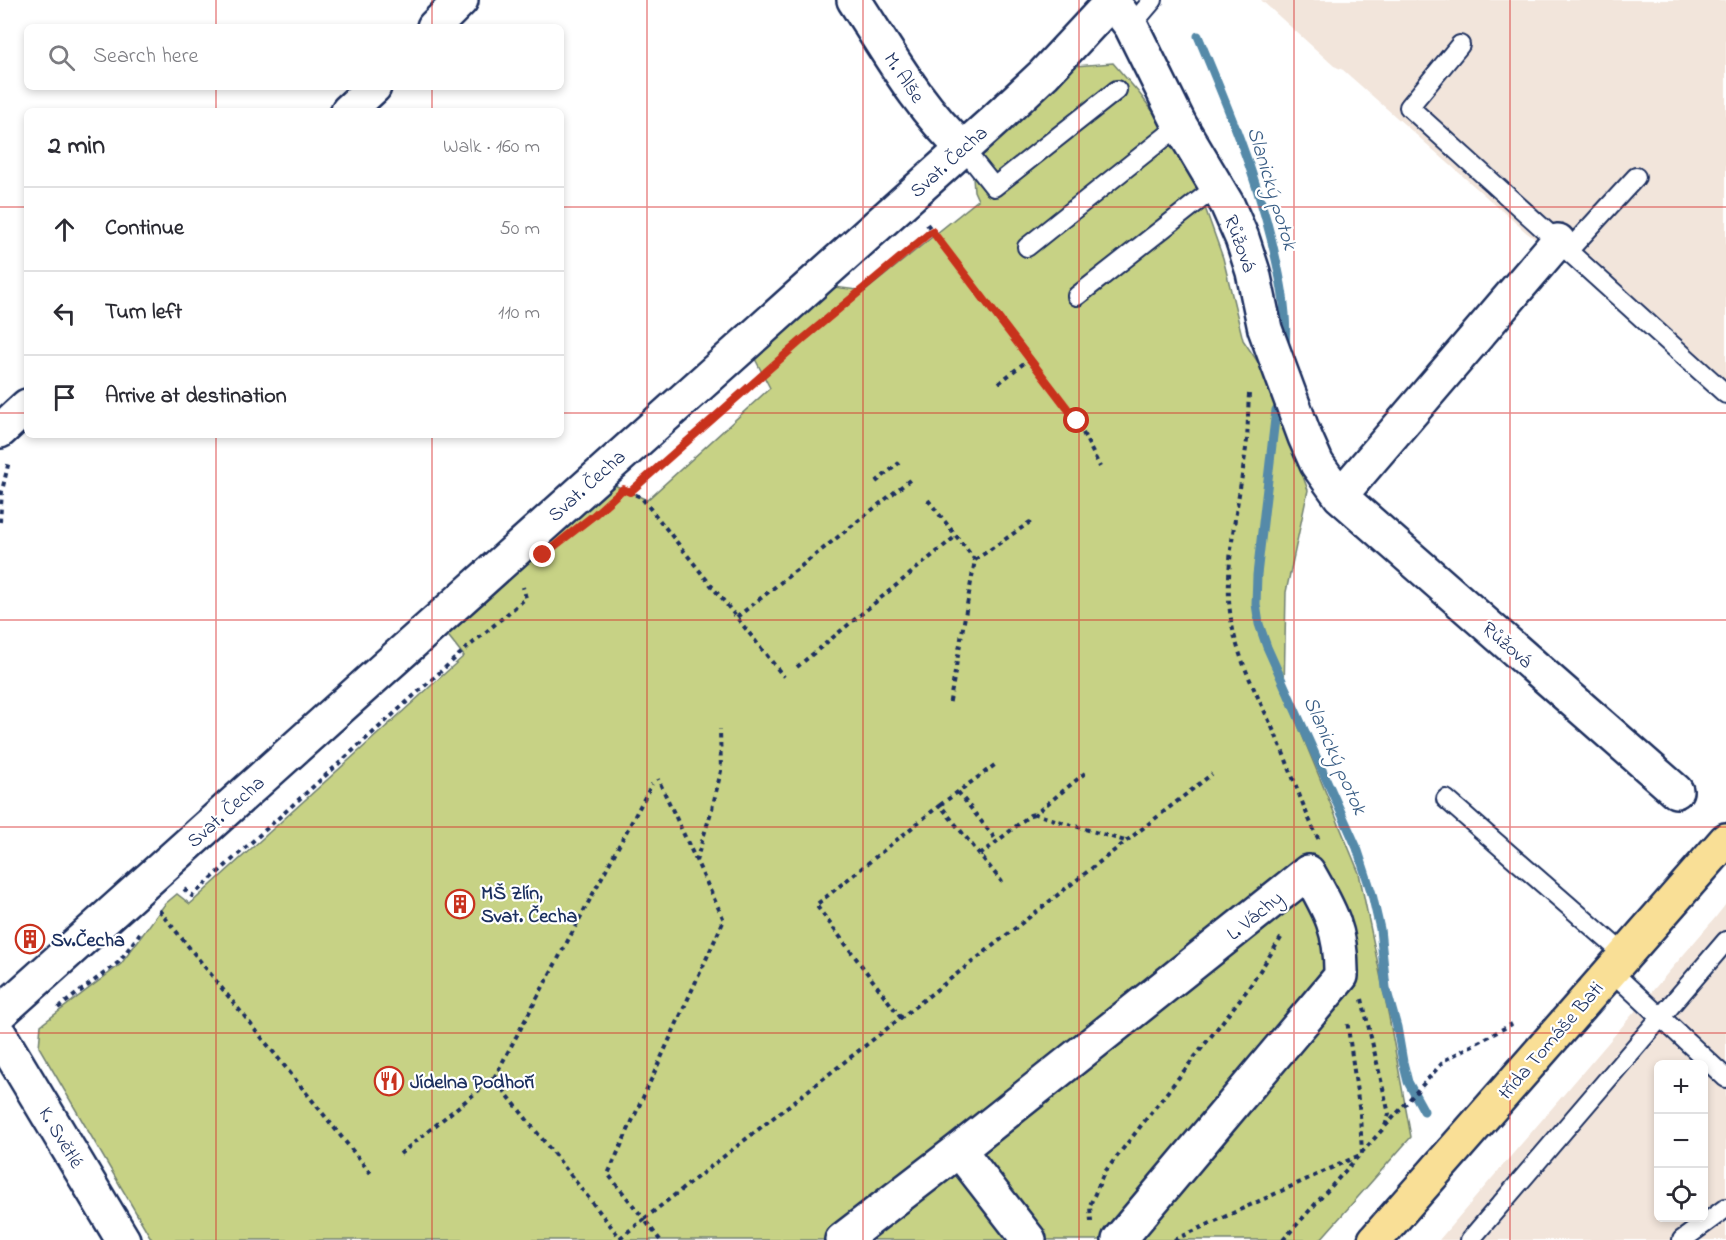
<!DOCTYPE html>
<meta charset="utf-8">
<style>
body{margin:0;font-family:"Indie Flower",sans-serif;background:#f2f2f3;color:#2b2b33}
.controls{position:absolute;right:18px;bottom:18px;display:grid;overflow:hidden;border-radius:9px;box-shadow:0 3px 9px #0003}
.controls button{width:54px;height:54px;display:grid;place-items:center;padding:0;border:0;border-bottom:2px solid #e1e1e2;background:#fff;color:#2b2b33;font:30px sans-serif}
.stop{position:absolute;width:18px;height:18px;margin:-14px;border:4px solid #c8321e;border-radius:50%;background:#fff}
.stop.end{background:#c8321e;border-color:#fff;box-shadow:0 2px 6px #0008}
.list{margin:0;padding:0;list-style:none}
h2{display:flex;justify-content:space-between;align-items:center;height:78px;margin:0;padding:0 24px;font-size:26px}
h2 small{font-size:20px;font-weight:400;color:#7c7c81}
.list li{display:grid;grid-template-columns:39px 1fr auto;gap:18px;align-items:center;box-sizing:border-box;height:84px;padding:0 24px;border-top:2px solid #e1e1e2}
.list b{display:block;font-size:22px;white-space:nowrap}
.list em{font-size:20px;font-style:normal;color:#7c7c81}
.icon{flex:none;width:33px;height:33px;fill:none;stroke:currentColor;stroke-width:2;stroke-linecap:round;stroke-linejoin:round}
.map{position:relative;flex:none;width:1726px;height:1240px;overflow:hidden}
.search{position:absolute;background:#fff;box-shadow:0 3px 9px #0003;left:24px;top:24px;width:540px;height:66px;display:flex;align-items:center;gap:15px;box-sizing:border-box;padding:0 21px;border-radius:9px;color:#7c7c81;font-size:22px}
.panel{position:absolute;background:#fff;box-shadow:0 3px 9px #0003;left:24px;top:108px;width:540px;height:330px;border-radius:9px}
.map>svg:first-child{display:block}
.built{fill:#f2e5db;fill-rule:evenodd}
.green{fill:#c7d285;stroke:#718072;stroke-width:1.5}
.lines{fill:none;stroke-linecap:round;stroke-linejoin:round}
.stream{stroke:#558aa9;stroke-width:9}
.service-casing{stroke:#1b2f5e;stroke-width:22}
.minor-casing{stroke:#1b2f5e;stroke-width:38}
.primary-casing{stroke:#1b2f5e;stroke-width:38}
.path{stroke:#1b2f5e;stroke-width:4;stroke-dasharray:4.5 4.5;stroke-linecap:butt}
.service{stroke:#fff;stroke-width:18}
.minor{stroke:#fff;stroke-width:33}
.primary{stroke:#f9df96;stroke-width:33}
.route{stroke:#c8321e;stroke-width:8}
.grid{fill:none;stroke:#d62828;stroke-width:1.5;stroke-opacity:0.55}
.labels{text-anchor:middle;stroke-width:4.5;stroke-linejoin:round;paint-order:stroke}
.street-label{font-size:20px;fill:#1b2f5e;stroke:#fff}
.poi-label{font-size:20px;font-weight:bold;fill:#1b2f5e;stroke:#fff;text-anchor:start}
.water-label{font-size:21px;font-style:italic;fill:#385c84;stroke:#fff}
</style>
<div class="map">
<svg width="1726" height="1240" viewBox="0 0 1726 1240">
<rect width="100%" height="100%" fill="#fff"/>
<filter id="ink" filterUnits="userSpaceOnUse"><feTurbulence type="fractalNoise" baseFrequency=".0167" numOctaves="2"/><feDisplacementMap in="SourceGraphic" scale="12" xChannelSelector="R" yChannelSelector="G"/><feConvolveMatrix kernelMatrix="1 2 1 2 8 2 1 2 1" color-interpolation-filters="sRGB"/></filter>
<g filter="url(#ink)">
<path class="built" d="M1261,0h465v394l-105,-93 -94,-68 -184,-163 -9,-4z
M1726,904v336h-287l276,-322zM1658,1064h46v154h-46z"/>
<path class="green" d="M1113,63l26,30 48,64 36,101 20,82 21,31 44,119 -22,102 -2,99 75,182 30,144 22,120 -91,103h-1168l-113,-193 2,-22 80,-61 44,-60 12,-10 13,10 274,-248 -18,-23 166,-149 35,16 123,-112 -17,-33 81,-68 31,4 113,-91 -4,-9 -2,-27 103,-98z"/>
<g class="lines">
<path class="stream" d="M1198,36c29,69 56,133 74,206 8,34 16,69 13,104
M1276,410l-19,165 -1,29 3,20 8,23 90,201 15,46 8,35 6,59 11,39 6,35 5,20 16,29"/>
<g class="service-casing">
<path id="service" d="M1131,26l22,-26
M1460,45l-51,62 317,287
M963,148l31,39 123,-97
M1027,247l153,-122
M1568,251l68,-74
M1077,296l139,-109
M1446,799l179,156
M1611,971l115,107
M1470,1240l256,-299
M1682,1240l44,-32"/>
</g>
<g class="minor-casing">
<path id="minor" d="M854,0c33,50 64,107 109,148
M1112,1l19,25 49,99 47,79 15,34 11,34 12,57 40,108 12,27 23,32 336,295
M434,27l27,-27
M348,111l26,-24
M0,431l27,-25
M1340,496l218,-255
M0,1013l996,-894 48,-45 69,-74
M0,1035l123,205
M959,1150l70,90
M842,1240l117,-90 349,-278c22,38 34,59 33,104l-222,264"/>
</g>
<g class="primary-casing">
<path id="primary" d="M1375,1240l351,-400"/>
</g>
<path class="path" d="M927,224l150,197 23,46
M810,333l122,-102
M999,383l30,-24
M1249,394c-1,15 -1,30 -2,46 -6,53 -20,105 -18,159 2,51 27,92 47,137 16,35 26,72 44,106
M876,482l23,-19
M627,491l14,6 143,180
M928,500l47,60 -26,146
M0,522l2,-31 7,-30
M975,560l58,-40
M737,617l174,-138
M797,667l159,-131
M1085,773l-50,41 90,27
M958,792l39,49
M940,805l56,-41
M980,855l50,-40 5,-1
M696,861l16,-52 9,-38 -1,-42
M184,889l8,7 268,-242 66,-56 -3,-11
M159,910l214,266
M1362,999l27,115 -5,15
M58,1008l61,-46 21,-29
M901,1018l-85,-113 124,-100 62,77
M494,1078l158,-294
M400,1154l94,-76 127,161
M1091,1222l-1,-17 14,-32 144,-184 35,-54
M620,1238l24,-19 -36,-45 116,-254 -66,-141
M660,1240l-16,-21 568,-445
M1174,1240l188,-86 -2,-40 -13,-94
M1283,1240l162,-180 67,-36"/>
<use href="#service" class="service"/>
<use href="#minor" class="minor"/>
<use href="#primary" class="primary"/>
</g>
</g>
<g class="lines" filter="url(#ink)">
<path class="route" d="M543,555l50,-39 30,-27 7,3 173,-153 129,-108 145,190"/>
</g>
<path class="grid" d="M216,0v27M432,0v27M647,0v1240M863,0v1240M1079,0v1240M1294,0v1240M1510,0v1240M216,87v24M432,87v24M0,207h27M561,207h1165M0,413h27M561,413h1165M216,435v805M432,435v805M0,620h1726M0,827h1726M0,1033h1726"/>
<defs>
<g id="building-ring" transform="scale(1.5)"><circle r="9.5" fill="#fff" stroke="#c8321e" stroke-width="1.5"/><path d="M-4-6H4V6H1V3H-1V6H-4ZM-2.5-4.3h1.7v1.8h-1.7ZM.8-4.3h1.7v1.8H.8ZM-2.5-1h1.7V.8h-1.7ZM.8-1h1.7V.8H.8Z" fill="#c8321e"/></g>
<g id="restaurant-ring" transform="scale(1.5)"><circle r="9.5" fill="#fff" stroke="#c8321e" stroke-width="1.5"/><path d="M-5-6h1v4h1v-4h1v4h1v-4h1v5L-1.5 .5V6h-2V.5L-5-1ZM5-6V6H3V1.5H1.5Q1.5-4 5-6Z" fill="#c8321e"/></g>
</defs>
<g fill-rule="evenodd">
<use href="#building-ring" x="460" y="904"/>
<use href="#building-ring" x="30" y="939"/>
<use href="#restaurant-ring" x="389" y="1081"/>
</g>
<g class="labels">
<g class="street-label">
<text transform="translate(905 77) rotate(56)" y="7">M. Alše</text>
<text transform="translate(948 161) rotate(-42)" y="7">Svat. Čecha</text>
<text transform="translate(1241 243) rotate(70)" y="7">Růžová</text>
<text transform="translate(586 485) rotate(-42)" y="7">Svat. Čecha</text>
<text transform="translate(1508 644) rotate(41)" y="7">Růžová</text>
<text transform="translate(225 811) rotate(-42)" y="7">Svat. Čecha</text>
<text transform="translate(1254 915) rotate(-39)" y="7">L. Váchy</text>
<text transform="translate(1550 1040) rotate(-49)" y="7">třída Tomáše Bati</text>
<text transform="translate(62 1137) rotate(59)" y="7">K. Světlé</text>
</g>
<g class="poi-label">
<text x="481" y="899">MŠ Zlín,<tspan x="481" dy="23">Svat. Čecha</tspan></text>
<text x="51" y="946">Sv.Čecha</text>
<text x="410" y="1088">Jídelna Podhoří</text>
</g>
<g class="water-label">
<text transform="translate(1273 188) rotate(73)" y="7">Slanický potok</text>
<text transform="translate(1336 755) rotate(66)" y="7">Slanický potok</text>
</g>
</g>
</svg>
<div class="controls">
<button>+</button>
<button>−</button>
<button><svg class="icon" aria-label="locate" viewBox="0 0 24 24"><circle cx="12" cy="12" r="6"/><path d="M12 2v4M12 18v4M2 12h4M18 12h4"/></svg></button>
</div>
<div class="stop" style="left:1077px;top:421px"></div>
<div class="stop end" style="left:543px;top:555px"></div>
<div class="search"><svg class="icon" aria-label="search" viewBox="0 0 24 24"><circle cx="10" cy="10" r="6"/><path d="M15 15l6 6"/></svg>Search here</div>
<section class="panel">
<h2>2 min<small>Walk · 160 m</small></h2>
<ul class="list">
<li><svg class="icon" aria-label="ahead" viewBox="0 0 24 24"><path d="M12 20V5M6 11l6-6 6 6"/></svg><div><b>Continue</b></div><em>50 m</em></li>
<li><svg class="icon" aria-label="left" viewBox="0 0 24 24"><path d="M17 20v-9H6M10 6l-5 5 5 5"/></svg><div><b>Turn left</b></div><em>110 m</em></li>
<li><svg class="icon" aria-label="arrive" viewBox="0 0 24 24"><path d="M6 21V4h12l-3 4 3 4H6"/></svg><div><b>Arrive at destination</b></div></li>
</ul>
</section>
</div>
